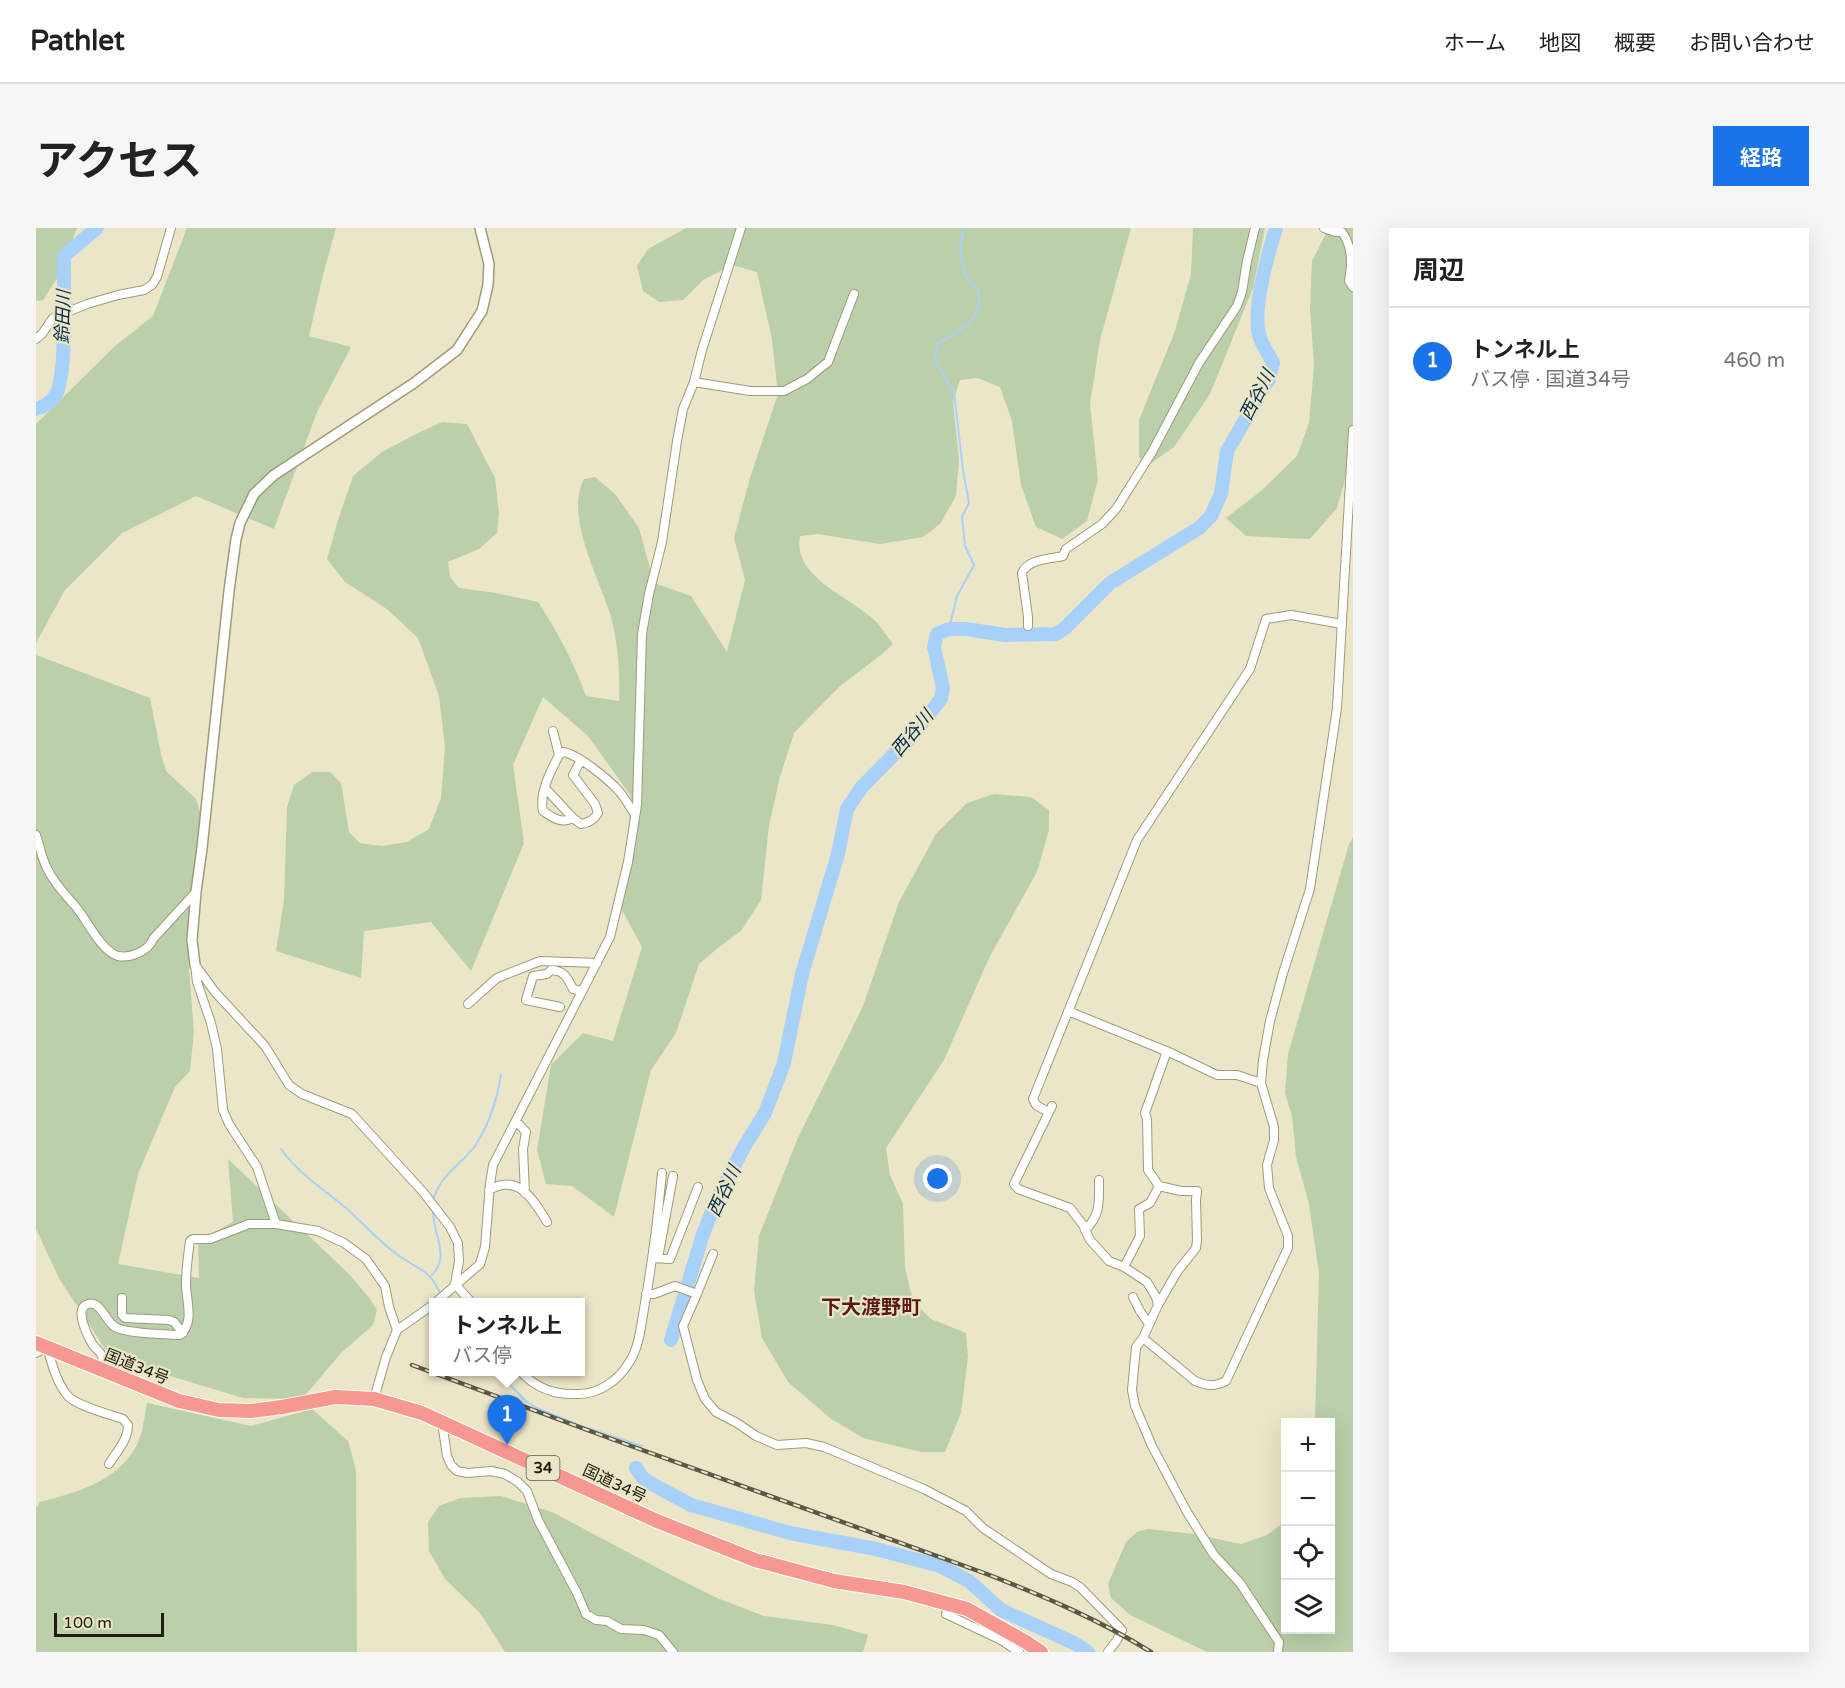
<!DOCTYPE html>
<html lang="ja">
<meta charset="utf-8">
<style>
body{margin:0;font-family:"Varela Round","Noto Sans JP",sans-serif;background:#f6f6f6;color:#222}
.controls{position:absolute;right:18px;bottom:18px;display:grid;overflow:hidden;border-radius:0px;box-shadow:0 6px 24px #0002}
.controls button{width:54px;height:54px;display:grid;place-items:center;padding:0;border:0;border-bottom:2px solid #e0e0e0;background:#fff;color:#222;font:30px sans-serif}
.scale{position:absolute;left:18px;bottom:15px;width:110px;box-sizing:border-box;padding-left:6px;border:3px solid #1f1d12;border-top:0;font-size:16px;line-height:21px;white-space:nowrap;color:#1f1d12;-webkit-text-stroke:4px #ebe6c7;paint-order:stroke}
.you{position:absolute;left:902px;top:951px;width:21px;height:21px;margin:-15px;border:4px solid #fff;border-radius:50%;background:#1a73e8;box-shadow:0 0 0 9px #1a73e833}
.badge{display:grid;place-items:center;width:39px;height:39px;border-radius:50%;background:#1a73e8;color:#fff;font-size:20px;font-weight:700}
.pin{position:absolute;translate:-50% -50px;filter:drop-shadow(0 2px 3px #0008)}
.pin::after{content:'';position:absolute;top:32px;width:21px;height:18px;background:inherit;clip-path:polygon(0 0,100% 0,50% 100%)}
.popup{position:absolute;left:393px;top:1070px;width:156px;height:78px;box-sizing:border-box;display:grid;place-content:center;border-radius:0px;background:#fff;filter:drop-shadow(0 2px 4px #0005);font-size:20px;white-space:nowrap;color:#767676}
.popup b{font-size:22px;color:#222}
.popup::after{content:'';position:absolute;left:50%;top:100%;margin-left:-12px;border:12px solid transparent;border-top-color:#fff}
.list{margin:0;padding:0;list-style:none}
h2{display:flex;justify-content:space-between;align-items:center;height:78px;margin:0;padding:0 24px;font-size:26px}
h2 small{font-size:20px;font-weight:400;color:#767676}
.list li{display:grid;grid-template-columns:39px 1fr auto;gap:18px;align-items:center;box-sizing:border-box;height:108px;padding:0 24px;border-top:2px solid #e0e0e0}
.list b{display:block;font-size:22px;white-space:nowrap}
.list p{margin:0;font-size:20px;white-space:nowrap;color:#767676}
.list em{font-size:20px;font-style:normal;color:#767676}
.icon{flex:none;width:33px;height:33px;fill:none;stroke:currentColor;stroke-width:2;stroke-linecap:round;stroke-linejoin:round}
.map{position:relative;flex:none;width:1317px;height:1424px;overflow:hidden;border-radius:0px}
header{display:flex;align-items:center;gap:36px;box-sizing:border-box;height:84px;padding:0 30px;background:#fff;border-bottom:2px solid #e0e0e0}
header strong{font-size:28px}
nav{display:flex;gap:33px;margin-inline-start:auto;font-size:21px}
.intro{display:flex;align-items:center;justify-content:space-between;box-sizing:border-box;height:144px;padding:0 36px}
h1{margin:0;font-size:42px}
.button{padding:15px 27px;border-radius:0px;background:#1a73e8;color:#fff;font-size:21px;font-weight:700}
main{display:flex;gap:36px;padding:0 36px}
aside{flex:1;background:#fff;border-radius:0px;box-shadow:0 6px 24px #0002}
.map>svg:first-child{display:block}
.green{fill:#bacfaa}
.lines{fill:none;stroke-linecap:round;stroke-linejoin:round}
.stream{stroke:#a8d1f9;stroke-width:2}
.river{stroke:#a8d1f9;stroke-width:14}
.minor-casing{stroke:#9f9a7d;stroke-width:10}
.tertiary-casing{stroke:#9f9a7d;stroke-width:12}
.trunk-casing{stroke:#fff;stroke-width:16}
.minor{stroke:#fff;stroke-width:8}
.tertiary{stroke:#fff;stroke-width:9}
.trunk{stroke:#f69890;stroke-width:14}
.rail-casing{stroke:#5a5746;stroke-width:4.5}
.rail{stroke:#ebe6c7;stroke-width:2;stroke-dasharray:7;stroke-linecap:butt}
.labels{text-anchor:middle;stroke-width:4.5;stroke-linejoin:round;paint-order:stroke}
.shield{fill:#ebe6c7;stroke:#5c5948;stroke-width:1.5}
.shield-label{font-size:15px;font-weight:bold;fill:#1f1d12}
.street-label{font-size:16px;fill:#1f1d12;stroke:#ebe6c7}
.water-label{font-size:18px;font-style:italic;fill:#062d4d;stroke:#ebe6c7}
.quarter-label{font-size:20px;font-weight:bold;fill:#5c1813;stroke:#ebe6c7}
</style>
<header>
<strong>Pathlet</strong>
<nav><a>ホーム</a><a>地図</a><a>概要</a><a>お問い合わせ</a></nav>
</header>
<div class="intro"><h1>アクセス</h1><a class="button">経路</a></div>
<main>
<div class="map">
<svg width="1317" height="1424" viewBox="0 0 1317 1424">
<rect width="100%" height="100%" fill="#ebe6c7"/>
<path class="green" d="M0,0h41l-19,49 -15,23 -7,1z
M151,0h149l-12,43 -15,65 42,11 -34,65 -43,117 -78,-33 -74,37 -57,57 -29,53v-219l79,-78 38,-30z
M650,0h445l-31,112 -10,64 8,75 -11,42 -25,18 -26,-12 -15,-42 -9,-64 -12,-34 -23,-9 -17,2 -7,22 6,58 -3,36 -16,28 -17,13 -43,7 -62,-10 -18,2c-8,40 48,60 72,82 8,7 14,17 21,26l-11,10 -43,33 -45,46 -14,44 -11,48 -8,75 -20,31 -22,16 -20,17 -23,69 -25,37 -37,147 -42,-31 -26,-2 -9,-34 14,-85 32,-32 30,8 29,-94 -25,-46 10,-51 4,-54 -43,-60 -45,-39 -30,68 11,78 -53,128 -40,-49 -67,9 -3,47 -85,-27 8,-51 3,-93 7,-22 18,-13h18l11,11 8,49 11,11 22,3 25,-4 22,-13 12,-31 4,-51 -6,-51 -21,-58 -31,-29 -42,-27 -18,-23 12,-42 14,-41 29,-24 36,-19 24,-11 25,2 28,54 4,35 -2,20 -18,16 -31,13 2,15 9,11 37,5 42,9c20,30 36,61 48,94l33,5c1,-27 -1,-58 -8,-84 -11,-38 -47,-101 -27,-138l11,-2 20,17 24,34 15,55 37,13 36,56 18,-72 -11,-42 16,-60 28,-84 -6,-55 -15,-67 -25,-7 -29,15 -20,20 -24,2 -16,-11 -6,-25 11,-17z
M1157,0h72l-12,60 -43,106 -36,53 -27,19 -8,-9v-37l36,-89 16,-57z
M1293,0h24v223l-16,57 -27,31 -64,-3 -20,-18 35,-27 36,-35 12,-33 5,-57 -4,-58 2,-47z
M0,427l114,43 11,56 5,17 30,28 11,35 -10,51 -9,72 6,75 -4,39 -15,16 -37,87 -20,90 81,14 -1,-37 35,-19 -5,-63 122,116 20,24 7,11 -4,15 -32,28 -39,46 -59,-1 -132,-40 -51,-78 -24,-51z
M958,566l37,3 18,13v20l-12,42 -47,84 -46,104 -58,88 4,27 13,29 2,64 8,33 18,18 35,14 2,24 -7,56 -16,39h-24l-58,-14 -33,-20 -42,-36 -26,-44 -8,-47 5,-55 38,-96 66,-134 36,-104 37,-68 31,-31z
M1317,609v815h-146l-77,-37 -19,-17 -3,-14 18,-42 11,-10 11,-3 46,5 47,10 26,-9 15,-11 3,-6 1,112h44v-208h-15l4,-149 -10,-69 -13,-47 -4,-41 -7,-23 3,-39 61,-210z
M111,1175l104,23 61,-17 36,32 8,29 1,182h-321v-144l4,-6c35,-9 76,-20 95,-54 8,-13 9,-30 12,-45z
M465,1268l51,16 115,61 50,25 47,18 69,9 35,10 -5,17h-358l-25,-39 -35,-34 -16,-28 -1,-29 11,-16 22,-8z"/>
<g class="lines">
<path class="stream" d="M913,401l8,-33 17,-31 -9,-19 -3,-29 7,-14 -6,-33 -9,-78 -19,-32 3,-17c15,-9 39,-19 41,-39 1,-5 0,-10 -1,-15l-12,-12 -6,-26 3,-23
M245,921c18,25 42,40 65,59 18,16 33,34 52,47 22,16 31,13 43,40
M397,974c5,-26 28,-37 42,-56 14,-21 22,-47 26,-71
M396,1047c19,-20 0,-42 1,-65
M461,1144l30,30 10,6 41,17 64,21"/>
<path class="river" d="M0,181c8,-2 14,-6 19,-13 13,-18 8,-113 9,-140l33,-28
M635,1112l32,-106 13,-33 28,-54 21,-34 19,-50 18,-89 36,-120 9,-45 14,-21 49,-50 31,-39 2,-11 -9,-41 3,-13 12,-5h17l39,6 51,-1 9,-6 45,-45 89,-55 12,-12 10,-22 6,-43 42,-72 4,-16c-4,-8 -10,-17 -13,-25 -9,-26 8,-84 16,-110
M600,1240l7,10 7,5 41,22 99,28 86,16 64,17 29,15 32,29 73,33 14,9"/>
<g class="minor-casing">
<path id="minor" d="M1288,0l11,4h7c11,15 10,32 7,49l4,6
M0,111l6,-5 11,-16 34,-14 31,-9 26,-5 8,-5 5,-8 14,-49
M658,154l56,9h34l23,-12 21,-17 26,-68
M992,398v-9l-6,-44c6,-14 27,-14 41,-17l3,-7 36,-25 14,-15 36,-57 47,-89 38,-57 5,-14 5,-31 8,-33
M517,503l6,24
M509,560l28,30c-12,6 -20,0 -30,-7 -4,-19 8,-40 16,-56l4,-3c15,2 46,28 56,39 6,7 11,16 16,24
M537,590l8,6c8,-1 13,-4 17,-11l-3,-9 -22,-29 8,-15
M0,607c4,12 6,25 12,35 8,16 17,24 28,37 11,13 25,44 42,49 6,1 13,0 18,-2 7,-3 15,-8 17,-15l43,-47
M159,737l2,17 14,41 6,26 6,61 6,14 28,43 19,57 42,7 26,12 22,16 19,27 4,21 8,23
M160,738l19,26 50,54 24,39 13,9 50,20 71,78 27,35 8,16 1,18 -4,23
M432,776l29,-26 43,-17 57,2
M524,779l-34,-7 7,-24 14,-2 4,-4c15,1 16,8 22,19l9,2
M1032,783l103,42 46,22h20l24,8
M1016,878l-38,78 4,5 52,19 13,17 7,15 19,21 15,6 23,15 9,15 2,8 -15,33 -7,9 -4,43 3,16 17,40 35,66 27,43 26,28 39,59 -1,10
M1012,884l-12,-7 -3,-6 104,-259 113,-171 16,-50 25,-4 51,9
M480,893l10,11 -3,17 2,44
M453,962c29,-17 44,9 58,32
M1049,1002c16,-15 14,-29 14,-50
M617,1030l17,1 28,-72
M622,1030l15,-82
M1088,1039l16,-31 -1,-27 11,-6 9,-17 -11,-16 -1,-51 -2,-6 22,-62
M419,1056l16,18
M610,1066h8l21,-8 22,8 16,-40
M661,1066l-14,32 14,54 8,19 11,13 21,11 19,13 21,9 29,-2 18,4 100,42 42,22 17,17 68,46 21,8 8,5 42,43 -5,10 -9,12
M1097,1069l7,14 9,13
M86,1070v17l3,3 44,2 5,2 9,11
M400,1074l44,-38 5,-17 5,-63 3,-19 117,-228 18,-75 9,-57 5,-171 7,-40 13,-52 15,-101 6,-32 11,-27 8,-32 39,-122
M1122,1077l19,-33 19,-24 1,-7 -1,-41 1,-9h-16l-22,-5
M1107,1110l52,43c12,5 19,6 31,0l62,-133v-12l-19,-48 -2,-23 7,-25v-13l-13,-44 2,-23 7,-39 13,-48 27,-84 27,-181 16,-278
M0,1125l11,-6c5,17 9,34 20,48 9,11 42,19 56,24l5,6c0,15 -11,26 -19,39
M65,1141c1,-5 3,-8 1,-13 -2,-5 -6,-7 -9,-11 -5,-8 -20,-37 -5,-41 12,-4 18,18 27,23 13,7 49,7 65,8 15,-13 6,-34 6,-51 0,-14 2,-29 4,-43l3,-2h17l39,-15h27
M485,1144c16,17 34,23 57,22 22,0 41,-14 52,-33 9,-14 11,-35 14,-52 8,-45 14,-91 18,-136
M338,1171l12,-42 11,-27 37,-26
M406,1194l5,34 4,9 6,6 11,2 23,-2 14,3 13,8 9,9 11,29 39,73 9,21 10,6 11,1 14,8 23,1 15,5 14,17
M910,1386l55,26 18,12"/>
</g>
<g class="tertiary-casing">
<path id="tertiary" d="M159,737l-3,-25 4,-48 6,-44 27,-257 7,-52 4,-16 14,-29 20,-19 140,-92 43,-33 25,-39 6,-26 1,-21 -9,-36"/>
</g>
<g class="trunk-casing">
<path id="trunk" d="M0,1115l143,58 40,9 32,1 31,-4 53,-10 39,2 48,14 235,108 98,39 79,21 70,11 63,17 59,33 15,10"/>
</g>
<use href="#minor" class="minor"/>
<use href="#tertiary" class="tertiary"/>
<use href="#trunk" class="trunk"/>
<g class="rail-casing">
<path id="rail" d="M376,1137l197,73 375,135c57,22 114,46 167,79"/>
</g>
<use href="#rail" class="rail"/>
</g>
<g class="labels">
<rect class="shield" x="490.5" y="1228" width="33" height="24" rx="4.5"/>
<g class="shield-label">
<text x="507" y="1245">34</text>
</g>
<g class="street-label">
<text transform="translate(101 1138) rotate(22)" y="6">国道34号</text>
<text transform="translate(579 1255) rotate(25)" y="6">国道34号</text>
</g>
<g class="water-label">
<text transform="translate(27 89) rotate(-88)" y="6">鈴田川</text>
<text transform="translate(1221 167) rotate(-63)" y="6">西谷川</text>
<text transform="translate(876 505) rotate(-50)" y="6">西谷川</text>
<text transform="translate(688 963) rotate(-65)" y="6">西谷川</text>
</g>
<g class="quarter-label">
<text x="835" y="1086">下大渡野町</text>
</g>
</g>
</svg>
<div class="controls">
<button>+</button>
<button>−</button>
<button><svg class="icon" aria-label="locate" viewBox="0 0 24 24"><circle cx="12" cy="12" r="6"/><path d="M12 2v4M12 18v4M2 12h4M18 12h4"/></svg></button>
<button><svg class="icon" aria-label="layers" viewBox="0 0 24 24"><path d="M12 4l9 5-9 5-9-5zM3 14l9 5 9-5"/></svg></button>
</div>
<div class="scale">100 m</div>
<div class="you"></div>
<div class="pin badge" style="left:471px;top:1217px">1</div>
<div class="popup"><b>トンネル上</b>バス停</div>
</div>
<aside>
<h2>周辺<small></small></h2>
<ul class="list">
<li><span class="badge">1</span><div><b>トンネル上</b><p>バス停 · 国道34号</p></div><em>460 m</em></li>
</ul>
</aside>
</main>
